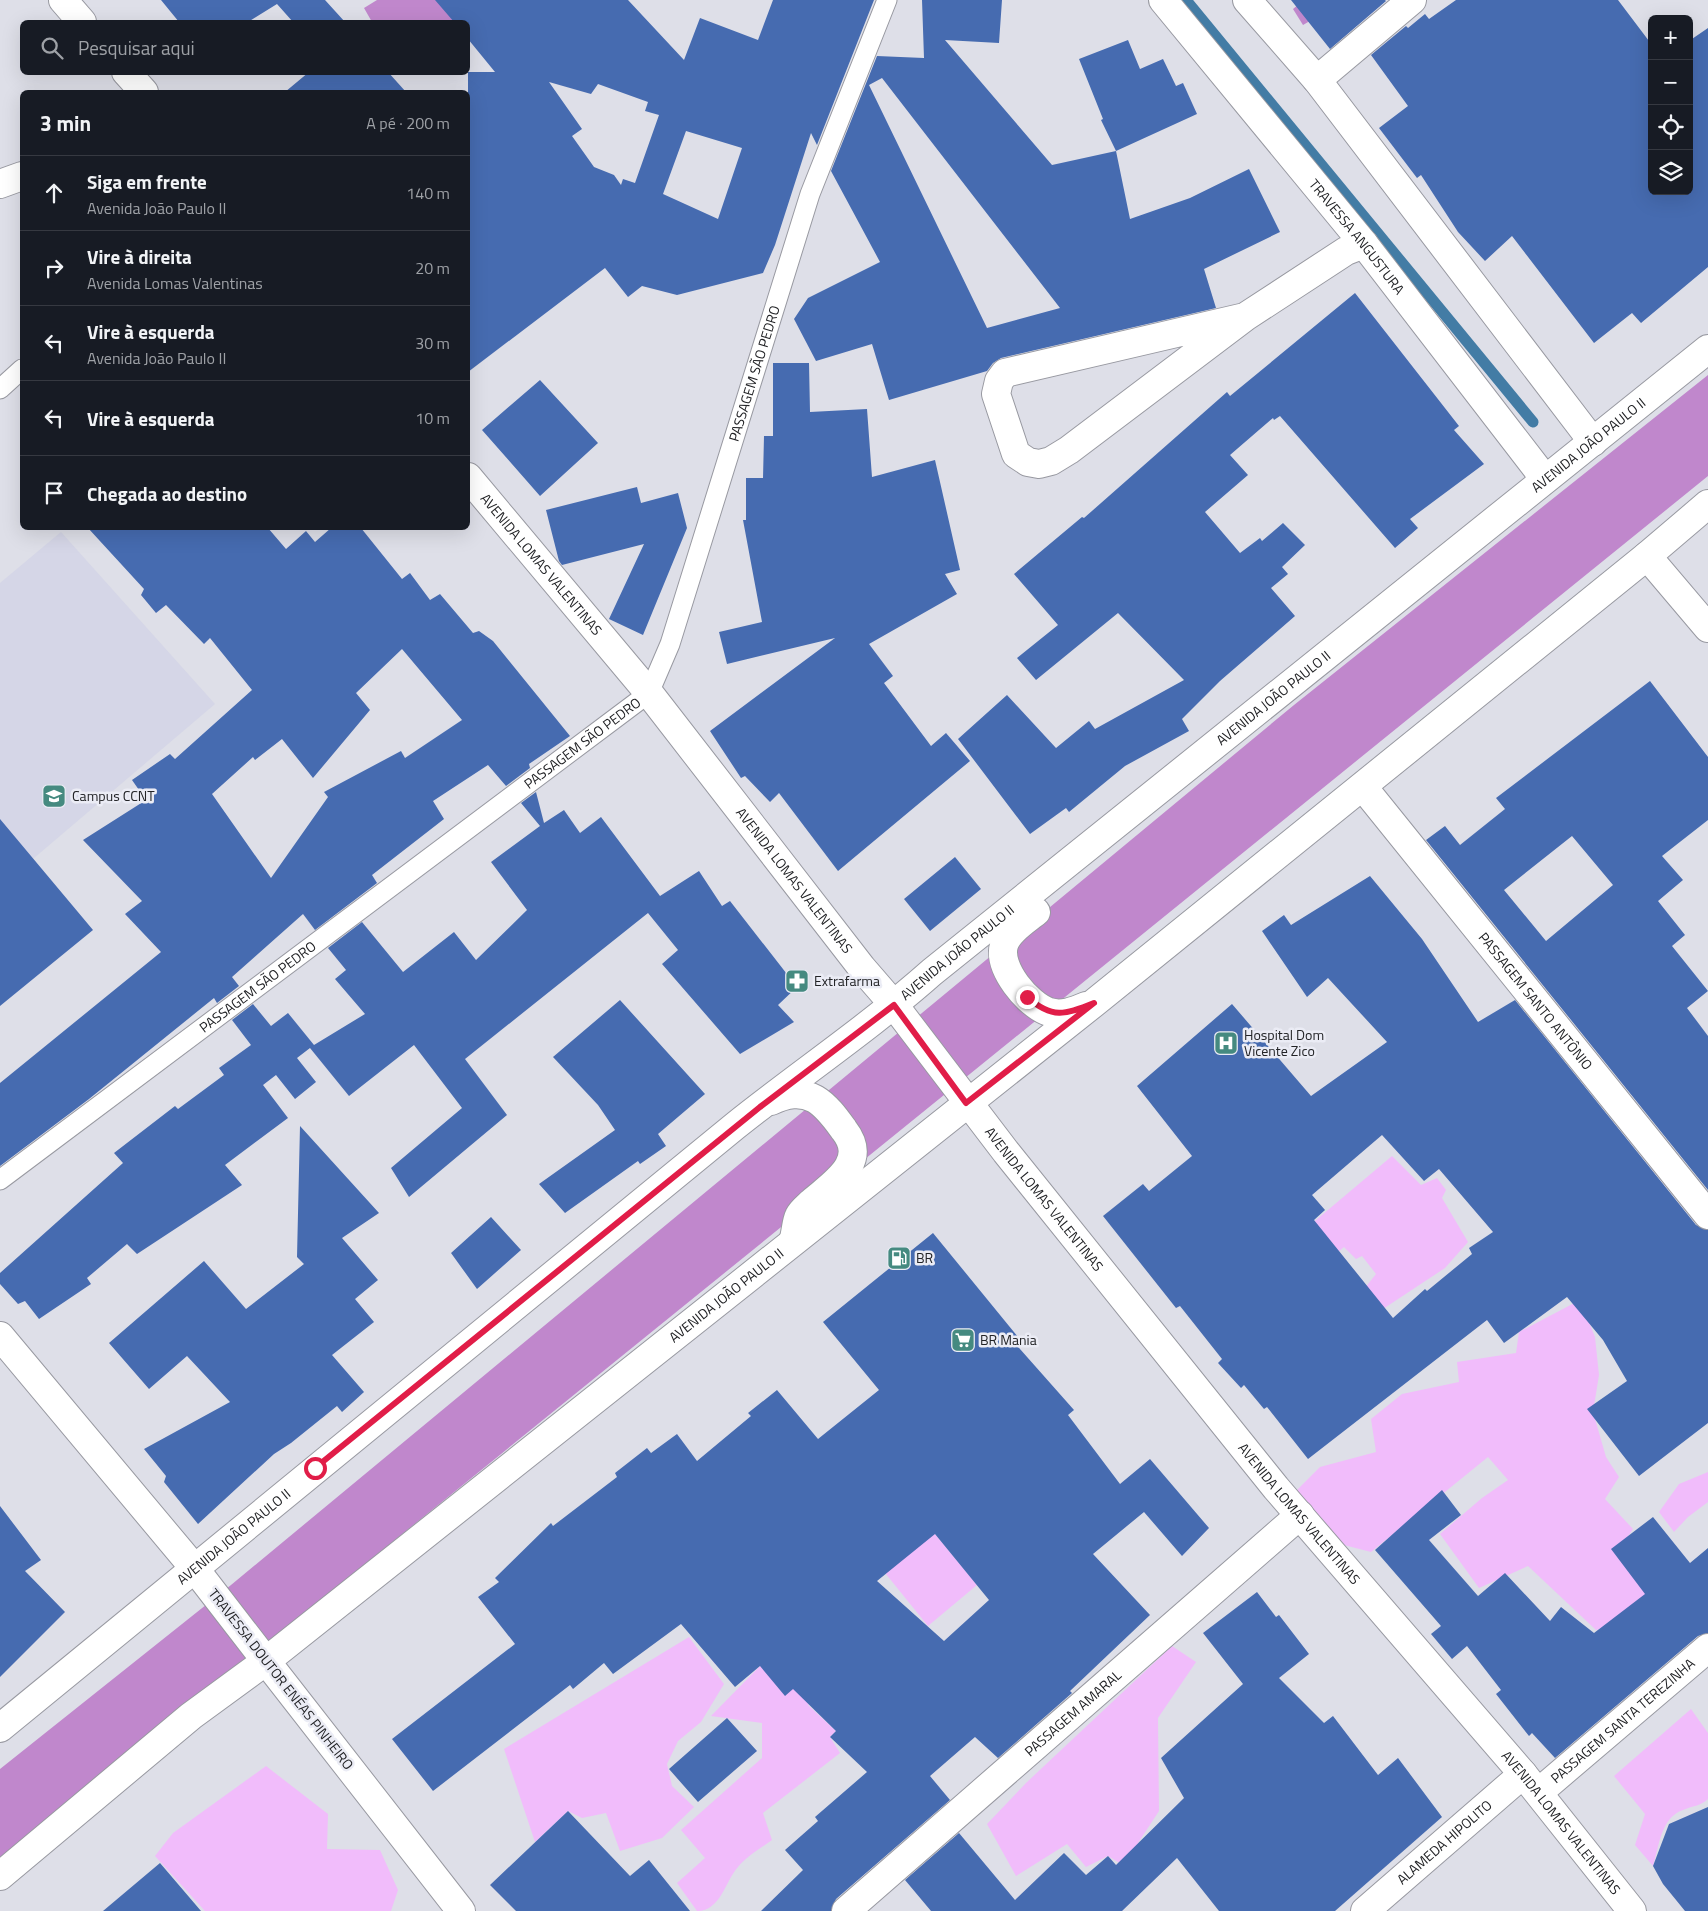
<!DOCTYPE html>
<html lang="pt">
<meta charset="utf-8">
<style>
body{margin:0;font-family:"Titillium Web",sans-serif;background:#242831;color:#f1f3f6}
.controls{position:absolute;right:15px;top:15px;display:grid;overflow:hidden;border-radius:8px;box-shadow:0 5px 20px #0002}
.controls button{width:45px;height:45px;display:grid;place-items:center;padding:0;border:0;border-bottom:1px solid #363941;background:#171b24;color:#f1f3f6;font:25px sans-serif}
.stop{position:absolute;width:15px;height:15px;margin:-11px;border:4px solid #e11d48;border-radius:50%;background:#fff}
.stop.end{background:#e11d48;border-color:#fff;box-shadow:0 1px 5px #0008}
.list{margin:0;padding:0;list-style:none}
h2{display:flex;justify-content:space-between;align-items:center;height:65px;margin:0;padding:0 20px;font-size:21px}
h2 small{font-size:16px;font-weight:400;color:#9ea1a6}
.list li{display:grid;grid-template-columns:32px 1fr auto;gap:15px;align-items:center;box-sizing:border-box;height:75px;padding:0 20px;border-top:1px solid #363941}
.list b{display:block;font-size:19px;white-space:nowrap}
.list p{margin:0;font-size:16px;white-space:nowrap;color:#9ea1a6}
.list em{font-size:16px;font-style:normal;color:#9ea1a6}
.icon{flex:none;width:28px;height:28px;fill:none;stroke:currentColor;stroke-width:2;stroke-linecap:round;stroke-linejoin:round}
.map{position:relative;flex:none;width:1708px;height:1911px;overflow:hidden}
.search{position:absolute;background:#171b24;box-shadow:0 5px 20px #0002;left:20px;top:20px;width:450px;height:55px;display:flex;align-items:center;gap:12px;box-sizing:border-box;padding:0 18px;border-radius:8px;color:#9ea1a6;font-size:19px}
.panel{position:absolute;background:#171b24;box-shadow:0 5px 20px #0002;left:20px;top:90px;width:450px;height:440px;border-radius:8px}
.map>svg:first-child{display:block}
.built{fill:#d5d6e7}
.green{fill:#f1bcfb}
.forest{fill:#c087cc}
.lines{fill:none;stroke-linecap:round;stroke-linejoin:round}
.stream{stroke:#437ca5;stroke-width:11}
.building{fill:#466bb0;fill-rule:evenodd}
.lane-casing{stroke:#9899a1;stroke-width:21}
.street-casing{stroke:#9899a1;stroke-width:30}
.secondary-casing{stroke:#9899a1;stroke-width:30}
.primary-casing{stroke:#9899a1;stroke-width:30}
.lane{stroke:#fff;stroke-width:19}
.street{stroke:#fff;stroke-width:28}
.secondary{stroke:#fff;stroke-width:28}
.primary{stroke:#fff;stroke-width:28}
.route{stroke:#e11d48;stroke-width:6}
.labels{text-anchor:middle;stroke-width:5;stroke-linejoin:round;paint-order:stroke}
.street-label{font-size:14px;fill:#222326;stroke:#ebecf5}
.poi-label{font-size:14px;fill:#222326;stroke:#ebecf5;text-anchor:start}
</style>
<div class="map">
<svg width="1708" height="1911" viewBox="0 0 1708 1911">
<rect width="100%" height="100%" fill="#dedfe8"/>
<path class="built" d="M61,532l154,172 -215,183v-304z"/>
<path class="green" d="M1392,1156l29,29 16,-7 9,12 -4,8 26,44 -23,26 -62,41 -19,-20 12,-15 -14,-18 -6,3 -12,-12 -39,33 -2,-49z
M1580,1300l15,37 4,38 -6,37 13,45 13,20 -14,22 28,30 -17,25 38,39 -29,28 -29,9 -68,-64 -49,22 -39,-54 42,-36 26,-18 -20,-23 -117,95 -27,-7 -49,-53 25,-25 56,-15 -5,-33 31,-25 57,-12 -2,-20 59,-9 3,-21z
M1708,1472v30l-20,15 -14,15 -15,-20 20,-28z
M830,1505l105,29 42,51 -49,41z
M759,1582l51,60 26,-24 4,17 8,8 -5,11v15l-35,36 28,26 -6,6 10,16 -77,60 9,27c-11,8 -26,17 -34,27 -13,14 -17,44 -41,44l-20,-28 28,-25 -24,-28 81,-72v-35l-51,-7 52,-53 -20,-23 -28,24 -26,-34z
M689,1637l35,47 -23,38 -23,19 -11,23 5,22 22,21 -32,31 -42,13 -14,-38 -24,5 -14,-7 -33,31 -31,-93z
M1172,1646l24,16 -38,56 1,93 -21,32 8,8 -18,17 -20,-12 -22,11 -19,-23 -51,32 -29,-52 39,-41z
M1691,1709l17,24v66c-7,7 -16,7 -25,11 -22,7 -24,37 -30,56l-18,-21 10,-31 -31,-38z
M266,1766l62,48 -1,35 53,1 18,40 -7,21h-186l-50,-55 18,-23z"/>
<path class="forest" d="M377,0h89l14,24 -12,8v-10h-96l-8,-14z
M1304,0h42l-43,25 -10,-16z
M1708,375v101l-1708,1384v-91l231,-184 1063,-880z"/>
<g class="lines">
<path class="stream" d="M1186,0l347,422"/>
</g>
<path class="building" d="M161,0h164l20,22h-52l-16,-18 -29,18h-69z
M435,0h193l56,60 16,-42 58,22 15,-40h101l-57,145 -6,-12 -36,112 -12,28 -86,22 -35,-9 -14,11 -23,-29 -137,104v-300h27l-27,-33v-17h-14zM549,82l42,12 7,-10 50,18 -3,9 14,4 -24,68 -12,-4 -2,6 -7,-10 -20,-8 -22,-31 10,-7zM686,131l56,17 -24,71 -55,-25z
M922,0h80l-3,43 -54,-3 107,125 64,-14 14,68 60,-21 59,-29 31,63 -76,37 12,39 -215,50 -8,5 -6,8 -98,29 -17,-56 -56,17 -22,-42 14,-21 72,-36 -49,-91 46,-115 47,2zM882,78l178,230 -73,20 -118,-243z
M1291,0h94l1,1 -56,48z
M1456,0h162l34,45v146h37v-150l19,-13v239l-67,56 -9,-10 -38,30 -82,-107 -27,25 -27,-29 -37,-57 -4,3 -38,-50 29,-22 -37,-51 35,-29 2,2 17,-14 4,5z
M1128,40l12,29 23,-10 13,27 7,-3 14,31 -81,37 -15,-31 2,-1 -24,-60z
M309,72h79l18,20h-121z
M1355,293l104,133 -5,4 30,34 -74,55 8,9 -23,20 -115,-132 -6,4 -1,-2 -43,37 18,20 -43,37 35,41 20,-15 2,3 21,-18 22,22 -23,22 6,7 -17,14 24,28 -75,65 -38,38 7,12 -64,35 -56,46 -3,-4 -36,26 -72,-95 49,-44 49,53 33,-27 6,8 89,-49 -66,-67 -82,67 -19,-22 41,-33 -44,-51 68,-57 2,1 143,-126 3,4z
M773,363h36l1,49 57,-3 5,68 63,-17 25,110 -15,4 12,20 -88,50 24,32 -9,7 47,63 15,-13 24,28 -132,110 -59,-78 -9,9 -25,-26 -4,2 -31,-47 125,-93 -108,26 -8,-32 43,-10 -19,-102h3v-42h17l1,-42h9z
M540,380l58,63 -58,53 -58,-66z
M637,487l4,16 37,-10 9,35 -44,107 -34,-16 35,-75 -82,21 -3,-4 -13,-51z
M88,528h180l18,21 20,-18 9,11 16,-14h30l41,51 8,-6 20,27 10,-6 33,39 6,-2 14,10 77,95 -41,28 1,4 -24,18 -18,-21 -55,36 11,18 -72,56 5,8 -62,47 -12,-16 -71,63 7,9 -22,17 -3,-5 -125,101 -89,67v-83l161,-131 -36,-38 17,-13 -59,-61 63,-40 -14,-20 38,-26 5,5 77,-69 -42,-52 -6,6 -38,-39 -10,8 -15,-18 3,-6zM402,649l60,71 -57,38 -4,-7 -77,41 4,5 -57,81 -59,-84 41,-37 2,3 27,-21 31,39 57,-68 -14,-17z
M1650,681l58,76v63l-46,36 21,24 -25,21 27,34 -13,11 36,45 -21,17 21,28v154l-282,-350 19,-14 15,19 45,-36 -9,-11zM1572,836l41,49 -67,56 -42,-51z
M536,792l8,31 20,-13 16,23 21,-16 59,79 39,-25 23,35 8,-5 67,86 -19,18 16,17 -54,32 -78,-90 16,-14 -30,-37 -183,146 42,56 -98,82 -18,-29 71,-60 -48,-63 -65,51 -39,-48 -13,10 19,24 -21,17 -19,-24 -13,10 25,33 -63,47 17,20 -105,69 -10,-10 -40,34 4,6 -52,35 -14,-18 -7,3 -18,-20v-11l123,-110 -9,-10 61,-47 3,3 46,-34 -5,-7 32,-23 -19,-25 21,-16 18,22 17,-13 26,32 51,-31 -30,-35 11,-9 -18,-22 34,-26 41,50 51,-40 22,28 51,-50 -36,-48 49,-36 -19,-23z
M0,819l93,111 -93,76z
M955,857l26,32 -51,42 -26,-32z
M1370,876l52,63 56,83 37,-22 181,225 12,5v193l-69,53 -52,-67 40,-28 -24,-41 -36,-43 -63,46 -17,-23 -179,139 -41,-52 -3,2 -20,-24 -3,3 -23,-25 4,-4 -42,-53 -4,2 -73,-92 40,-32 6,7 43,-35 -55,-70 95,-82 79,92 76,-54 -59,-64 -21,19 -45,-66 22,-16 7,10zM1382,1135l42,46 15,-12 54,63 -24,16 3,6 -45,37 -2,-2 -32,29 -79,-98 11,-10 -13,-15z
M620,1000l85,94 -47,40 8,12 -26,18 -2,-3 -73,52 -26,-29 76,-54 -17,-25 -45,-48z
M300,1126l79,87 -37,25 36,42 -23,19 19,23 -42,33 32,37 -22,20 -5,-6 -46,37 -17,11 -76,70 -34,-42 2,-6 -22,-27 86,-47 -43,-46 -38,33 -40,-46 95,-82 42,48 58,-45 -7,-7z
M491,1217l30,33 -44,39 -26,-36z
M933,1233l85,104 -5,4 61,69 -6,5 52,69 30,-25 59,69 -27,28 -38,-44 -51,42 57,61 -80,76 2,2 -74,65 -23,-21 -45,39 20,24 -114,99 -5,12h-70l42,-41 -18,-20 33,-29 -3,-4 52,-45 -37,-35 6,-6 -43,-42 -8,7 -25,-30 -25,21 -54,-63 -68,50 -9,-11 -31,26 -3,-4 -137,106 -41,-52 123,-95 -37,-47 21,-15 -4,-4 56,-55 2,3 64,-49 -2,-4 32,-25 4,5 26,-19 20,27 54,-45 -3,-3 29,-23 41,49 61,-49 -56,-68zM935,1534l54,66 -45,41 -67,-60z
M1442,1490l19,25 -32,25 49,56 27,-23 45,48 11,-14 33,26 51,-39 -34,-45 42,-32 37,46 18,-15v85l-10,3 -143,122 -23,-25 -3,3 -33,-42 5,-4 -34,-44 -15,13 -21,-25 10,-8 -66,-76z
M0,1506l41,54 -16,11 40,41 -65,65z
M1257,1592l19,25 3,-2 30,39 -30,24 45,45 9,-7 45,59 20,-17 44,59 -107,94h-116l-42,-53 -55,53h-191l-26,-31 54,-47 56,67 49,-47 22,22 22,-19 8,9 68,-67 -23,-40 82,-74 -40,-51z
M727,1718l30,33 -59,51 -29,-33z
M1708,1807v104h-23l-22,-27 -10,-18 16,-42z
M568,1811l62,65 19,-16 41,51h-174l-26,-26z
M160,1863l41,48h-98z"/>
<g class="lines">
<g class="lane-casing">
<g id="lane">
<path d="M0,389l22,-20"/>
<path id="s1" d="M0,1180l649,-487 21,-49 140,-450 77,-194"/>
</g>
</g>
<g class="street-casing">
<g id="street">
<path d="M1317,80l95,-80"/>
<path d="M0,184l22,-8"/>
<path d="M1245,317l-240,56 -6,8 -3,13 20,60 12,8 11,2 12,-3 18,-11 176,-133 101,-66 18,-7"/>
<path id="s2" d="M1363,787l345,428"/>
<path d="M266,1661l195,250"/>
<path id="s3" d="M1539,1792l169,-144"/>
<path id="s4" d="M846,1911l454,-396"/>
<path id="s5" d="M1365,1911l158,-137"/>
</g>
</g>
<g class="secondary-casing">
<g id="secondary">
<path d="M63,0l19,22"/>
<path id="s6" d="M1163,0l201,244 181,235"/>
<path d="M1247,0l70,80 276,362"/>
<path d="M126,72l18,20"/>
<path id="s7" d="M468,477l181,216 213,275 32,37 112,147 270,336 247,286 109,137"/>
<path d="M1647,556l61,72"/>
<path d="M0,1336l195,233 71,92"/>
</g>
</g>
<g class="primary-casing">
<g id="primary">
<path d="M1036,912c-11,9 -28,19 -32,33 -7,23 24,60 45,67 13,4 25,-1 37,-6"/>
<path d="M771,1101c15,-7 29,-10 44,-2 12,7 21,20 29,31 25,32 -10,53 -32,72 -4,4 -11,9 -13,14 -3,6 -3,15 -5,22"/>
<path id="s8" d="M0,1728l735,-602c65,-52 135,-99 197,-154l776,-623"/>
<path id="s9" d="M0,1876l191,-160 75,-55 828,-658 553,-447 61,-52"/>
</g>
</g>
<use href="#lane" class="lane"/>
<use href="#street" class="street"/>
<use href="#secondary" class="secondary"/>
<use href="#primary" class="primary"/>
</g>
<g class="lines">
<path class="route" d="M315,1468l445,-361 134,-102 72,98 128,-100c-29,12 -42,16 -67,-6"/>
</g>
<defs>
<g id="university-square" transform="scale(1.25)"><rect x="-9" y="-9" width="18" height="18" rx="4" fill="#458a80" stroke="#ebecf5"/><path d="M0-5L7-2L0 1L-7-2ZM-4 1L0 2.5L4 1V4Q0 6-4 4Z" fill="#fff"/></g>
<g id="pharmacy-square" transform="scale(1.25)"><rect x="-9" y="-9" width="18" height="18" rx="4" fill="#458a80" stroke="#ebecf5"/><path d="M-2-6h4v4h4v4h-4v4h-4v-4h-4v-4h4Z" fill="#fff"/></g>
<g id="hospital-square" transform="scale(1.25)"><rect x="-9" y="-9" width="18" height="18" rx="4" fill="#458a80" stroke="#ebecf5"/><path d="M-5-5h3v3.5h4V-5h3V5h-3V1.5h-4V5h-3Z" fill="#fff"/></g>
<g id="fuel-square" transform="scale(1.25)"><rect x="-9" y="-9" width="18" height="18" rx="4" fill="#458a80" stroke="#ebecf5"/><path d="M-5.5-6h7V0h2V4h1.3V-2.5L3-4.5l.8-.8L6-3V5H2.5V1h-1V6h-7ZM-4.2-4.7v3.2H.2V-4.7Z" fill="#fff"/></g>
<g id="supermarket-square" transform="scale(1.25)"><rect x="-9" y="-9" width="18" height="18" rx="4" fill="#458a80" stroke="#ebecf5"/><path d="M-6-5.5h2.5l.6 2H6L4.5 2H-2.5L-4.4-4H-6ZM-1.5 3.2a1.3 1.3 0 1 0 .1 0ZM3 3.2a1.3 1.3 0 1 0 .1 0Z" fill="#fff"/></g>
</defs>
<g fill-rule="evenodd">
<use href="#university-square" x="54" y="796"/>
<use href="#pharmacy-square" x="797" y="981"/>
<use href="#hospital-square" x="1226" y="1043"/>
<use href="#fuel-square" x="899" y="1258"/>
<use href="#supermarket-square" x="963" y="1340"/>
</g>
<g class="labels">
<g class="street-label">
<text dy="5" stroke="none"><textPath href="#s6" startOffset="306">TRAVESSA ANGUSTURA</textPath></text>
<text dy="5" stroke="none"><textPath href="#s1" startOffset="1148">PASSAGEM SÃO PEDRO</textPath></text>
<text dy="5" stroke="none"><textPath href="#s8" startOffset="2042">AVENIDA JOÃO PAULO II</textPath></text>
<text dy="5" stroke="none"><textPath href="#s7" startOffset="114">AVENIDA LOMAS VALENTINAS</textPath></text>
<text dy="5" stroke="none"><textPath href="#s8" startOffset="1638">AVENIDA JOÃO PAULO II</textPath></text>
<text dy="5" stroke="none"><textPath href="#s1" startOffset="728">PASSAGEM SÃO PEDRO</textPath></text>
<text dy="5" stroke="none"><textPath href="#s7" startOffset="519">AVENIDA LOMAS VALENTINAS</textPath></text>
<text dy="5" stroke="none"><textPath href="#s8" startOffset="1232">AVENIDA JOÃO PAULO II</textPath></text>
<text dy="5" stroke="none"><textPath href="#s1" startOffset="322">PASSAGEM SÃO PEDRO</textPath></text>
<text dy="5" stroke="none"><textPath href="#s2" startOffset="275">PASSAGEM SANTO ANTÔNIO</textPath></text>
<text dy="5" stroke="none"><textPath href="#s7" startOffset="924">AVENIDA LOMAS VALENTINAS</textPath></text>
<text dy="5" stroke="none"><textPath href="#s9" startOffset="930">AVENIDA JOÃO PAULO II</textPath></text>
<text dy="5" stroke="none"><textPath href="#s7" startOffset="1329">AVENIDA LOMAS VALENTINAS</textPath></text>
<text dy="5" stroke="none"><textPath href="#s8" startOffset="302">AVENIDA JOÃO PAULO II</textPath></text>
<text transform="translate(281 1679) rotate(52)" y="5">TRAVESSA DOUTOR ENÉAS PINHEIRO</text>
<text dy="5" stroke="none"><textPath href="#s4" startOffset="301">PASSAGEM AMARAL</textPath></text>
<text dy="5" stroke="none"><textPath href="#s3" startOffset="110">PASSAGEM SANTA TEREZINHA</textPath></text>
<text dy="5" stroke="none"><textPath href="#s7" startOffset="1734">AVENIDA LOMAS VALENTINAS</textPath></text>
<text dy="5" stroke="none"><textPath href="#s5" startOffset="105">ALAMEDA HIPOLITO</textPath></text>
</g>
<g class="poi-label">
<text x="72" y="801">Campus CCNT</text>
<text x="814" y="986">Extrafarma</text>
<text x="1244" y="1040">Hospital Dom<tspan x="1244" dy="16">Vicente Zico</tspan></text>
<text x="916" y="1263">BR</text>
<text x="980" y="1345">BR Mania</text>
</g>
</g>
</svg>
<div class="controls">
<button>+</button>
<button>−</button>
<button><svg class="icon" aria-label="locate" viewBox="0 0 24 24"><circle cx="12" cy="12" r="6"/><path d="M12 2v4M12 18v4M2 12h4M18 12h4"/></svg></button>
<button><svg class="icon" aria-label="layers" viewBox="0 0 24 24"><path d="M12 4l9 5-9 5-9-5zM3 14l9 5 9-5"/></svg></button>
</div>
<div class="stop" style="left:315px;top:1468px"></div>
<div class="stop end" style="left:1027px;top:997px"></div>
<div class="search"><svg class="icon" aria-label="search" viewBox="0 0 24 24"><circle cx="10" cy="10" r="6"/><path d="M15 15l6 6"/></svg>Pesquisar aqui</div>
<section class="panel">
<h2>3 min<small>A pé · 200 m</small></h2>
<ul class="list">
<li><svg class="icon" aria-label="ahead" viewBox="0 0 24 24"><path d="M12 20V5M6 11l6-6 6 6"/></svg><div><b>Siga em frente</b><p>Avenida João Paulo II</p></div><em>140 m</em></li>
<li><svg class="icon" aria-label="right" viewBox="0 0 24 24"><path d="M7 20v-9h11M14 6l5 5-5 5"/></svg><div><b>Vire à direita</b><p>Avenida Lomas Valentinas</p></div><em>20 m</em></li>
<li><svg class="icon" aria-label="left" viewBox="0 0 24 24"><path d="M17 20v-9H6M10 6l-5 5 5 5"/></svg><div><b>Vire à esquerda</b><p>Avenida João Paulo II</p></div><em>30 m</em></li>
<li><svg class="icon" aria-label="left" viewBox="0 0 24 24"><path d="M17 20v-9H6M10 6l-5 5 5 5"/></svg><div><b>Vire à esquerda</b></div><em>10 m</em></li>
<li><svg class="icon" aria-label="arrive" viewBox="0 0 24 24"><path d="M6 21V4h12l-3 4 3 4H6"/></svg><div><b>Chegada ao destino</b></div></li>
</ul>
</section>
</div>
